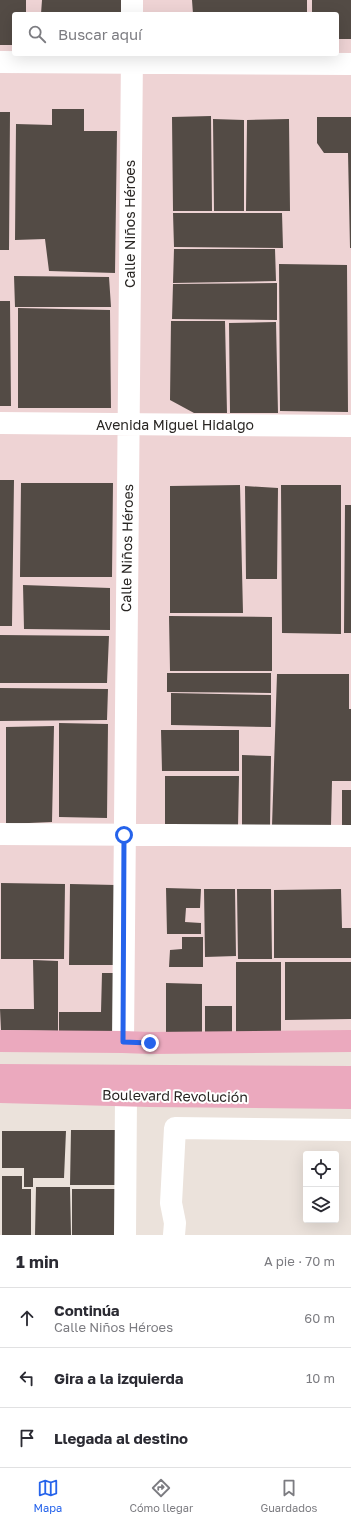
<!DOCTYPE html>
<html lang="es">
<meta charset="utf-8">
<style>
body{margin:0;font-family:"Golos Text",sans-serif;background:#f2f2f3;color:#2b2b33}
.controls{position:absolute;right:12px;bottom:12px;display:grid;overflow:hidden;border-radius:4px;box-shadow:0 4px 16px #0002}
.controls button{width:36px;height:36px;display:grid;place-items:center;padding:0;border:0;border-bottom:1px solid #e1e1e2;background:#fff;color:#2b2b33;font:20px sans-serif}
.stop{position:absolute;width:12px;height:12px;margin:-9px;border:3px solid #2563eb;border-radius:50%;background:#fff}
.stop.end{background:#2563eb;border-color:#fff;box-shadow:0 1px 4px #0008}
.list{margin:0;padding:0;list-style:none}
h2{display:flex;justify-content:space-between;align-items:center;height:52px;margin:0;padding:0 16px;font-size:17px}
h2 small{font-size:13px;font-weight:400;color:#7c7c81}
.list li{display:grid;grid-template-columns:26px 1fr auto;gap:12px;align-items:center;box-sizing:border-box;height:60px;padding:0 16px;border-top:1px solid #e1e1e2}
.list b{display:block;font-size:15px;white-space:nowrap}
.list p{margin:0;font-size:13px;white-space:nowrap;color:#7c7c81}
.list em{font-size:13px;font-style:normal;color:#7c7c81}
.icon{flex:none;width:22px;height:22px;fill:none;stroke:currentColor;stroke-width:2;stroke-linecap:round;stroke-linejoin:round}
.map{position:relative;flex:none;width:351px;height:1235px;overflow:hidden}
.search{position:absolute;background:#fff;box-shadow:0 4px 16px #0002;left:12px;right:12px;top:12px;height:44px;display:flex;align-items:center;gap:10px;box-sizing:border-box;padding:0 14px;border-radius:4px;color:#7c7c81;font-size:15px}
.sheet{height:232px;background:#fff}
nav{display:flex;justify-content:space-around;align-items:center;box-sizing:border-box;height:56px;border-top:1px solid #e1e1e2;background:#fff;font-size:11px;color:#7c7c81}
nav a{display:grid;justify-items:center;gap:2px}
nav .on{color:#2563eb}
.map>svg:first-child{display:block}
.commercial{fill:#eed3d4;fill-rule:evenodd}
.building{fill:#534b45}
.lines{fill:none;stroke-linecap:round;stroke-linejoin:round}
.minor{stroke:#fff;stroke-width:22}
.major{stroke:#eba9be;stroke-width:22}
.route{stroke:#2563eb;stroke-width:5}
.labels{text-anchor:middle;stroke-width:4;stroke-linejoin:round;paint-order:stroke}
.street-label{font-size:14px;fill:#292623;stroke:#fff}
</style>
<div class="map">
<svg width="351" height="1235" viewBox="0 0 351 1235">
<rect width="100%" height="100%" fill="#ebe2db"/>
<path class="commercial" d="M0,0h351v1051l-351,-1zM14,14h323v40h-323z"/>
<path class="building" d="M0,0h26v14h-12v31h-14z
M42,0h84l1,14h-86z
M192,0h115v14h-114z
M312,0h39v39h-14v-25h-25z
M52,109h32v22h33l-2,142 -66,-2 -4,-32 -30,1 1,-116 36,1z
M0,112h10l-1,138h-9z
M211,116l1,95h-39l-1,-94z
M317,117h34v131h-1l-2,-95h-24l-7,-10z
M213,119l31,1v91h-30z
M289,119l1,92h-44l1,-91z
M173,213h109l1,35 -109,-1z
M174,249h101l1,32 -103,2z
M279,264l68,1 1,147 -68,-1z
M14,276l95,1 2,30h-96z
M277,283v37l-105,-1 1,-35z
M0,301h10l1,105h-11z
M18,308l92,2 1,98h-93z
M171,321h54l2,92h-33l-24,-13z
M276,322l2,91h-48l-1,-90z
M0,480h14l-2,146h-12z
M21,483h92l-1,94h-92z
M240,485l3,128h-73v-127z
M281,485h60v149l-59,-1z
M245,486l33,2 -1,91h-31z
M345,505h6v128h-7z
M23,585l87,3v42l-86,-1z
M169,616l103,1v54h-102z
M0,635l109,1 -2,47h-107z
M167,673h104v20l-104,-1z
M277,674h72v35h2v72h-19l-1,44 -59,1z
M0,688l108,1 -1,31 -107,1z
M171,693l100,2v32l-100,-2z
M59,723l49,1 -1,94 -48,-1z
M54,726l-2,96 -46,2v-97z
M161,730h78v41h-77z
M242,755l29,1 -1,72 -28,-1z
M165,776h74l-1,51 -73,-2z
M342,790h9v44h-9z
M1,883l64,1 -1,75h-63z
M70,884l46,1v80h-47z
M166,888l35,1 -1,19h-14l-1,14 16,1v11h-34z
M204,889h31l1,67 -31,1z
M237,889h34l1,70h-34z
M341,889l1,39h9v30h-77v-68z
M182,937h21v30h-34l1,-17 12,-1z
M33,960l25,1v70l-57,-1 -1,-21h34z
M236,962h45v73h-45z
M285,962h66v57l-66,1z
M102,973h17v58h-60v-19h42z
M166,983l36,1v50l-36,-1z
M205,1006h27v29l-27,-1z
M71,1130h47v55h-48z
M2,1131h64l-2,47h-31v9h-9v-19h-22z
M2,1176h20v13h9v46h-29z
M36,1187h34l1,48h-36z
M72,1189h46v46h-46z"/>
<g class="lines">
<path class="minor" d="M132,14v-14
M0,62l351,2
M0,423l351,3
M0,834l351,2
M123,1042l9,-988
M125,1235l1,-139
M174,1235l1,-12 -4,-20 4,-75 176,2"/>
<path class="major" d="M0,1041l123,1 27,1 201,-2
M0,1075l351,2
M0,1092l150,4 201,2"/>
</g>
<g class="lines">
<path class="route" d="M124,835l-1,207 27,1"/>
</g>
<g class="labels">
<g class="street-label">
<text transform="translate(130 224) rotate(-90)" y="5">Calle Niños Héroes</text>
<text x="175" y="430">Avenida Miguel Hidalgo</text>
<text transform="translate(127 548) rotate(-89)" y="5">Calle Niños Héroes</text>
<text transform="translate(175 1096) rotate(1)" y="5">Boulevard Revolución</text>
</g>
</g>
</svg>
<div class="controls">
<button><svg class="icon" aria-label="locate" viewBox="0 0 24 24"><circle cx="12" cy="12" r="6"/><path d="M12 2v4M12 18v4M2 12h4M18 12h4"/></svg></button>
<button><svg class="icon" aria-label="layers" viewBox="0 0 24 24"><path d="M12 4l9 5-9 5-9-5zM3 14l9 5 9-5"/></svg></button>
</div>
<div class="stop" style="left:124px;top:835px"></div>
<div class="stop end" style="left:150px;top:1043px"></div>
<div class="search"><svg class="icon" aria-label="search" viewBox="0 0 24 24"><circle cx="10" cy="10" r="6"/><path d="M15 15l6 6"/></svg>Buscar aquí</div>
</div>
<section class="sheet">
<h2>1 min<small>A pie · 70 m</small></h2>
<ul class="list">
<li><svg class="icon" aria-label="ahead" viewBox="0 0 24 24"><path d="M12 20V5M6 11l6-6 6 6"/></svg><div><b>Continúa</b><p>Calle Niños Héroes</p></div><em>60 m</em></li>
<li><svg class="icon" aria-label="left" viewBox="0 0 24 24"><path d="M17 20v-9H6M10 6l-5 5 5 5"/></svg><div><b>Gira a la izquierda</b></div><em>10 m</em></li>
<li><svg class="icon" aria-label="arrive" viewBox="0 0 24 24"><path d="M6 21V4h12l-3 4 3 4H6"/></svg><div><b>Llegada al destino</b></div></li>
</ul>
</section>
<nav>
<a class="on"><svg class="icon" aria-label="map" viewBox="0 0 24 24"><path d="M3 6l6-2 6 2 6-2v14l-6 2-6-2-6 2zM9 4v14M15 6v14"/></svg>Mapa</a>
<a><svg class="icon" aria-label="directions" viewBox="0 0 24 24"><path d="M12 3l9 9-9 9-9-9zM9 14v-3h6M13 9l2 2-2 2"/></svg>Cómo llegar</a>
<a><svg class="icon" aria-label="saved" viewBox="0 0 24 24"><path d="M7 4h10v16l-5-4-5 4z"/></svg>Guardados</a>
</nav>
